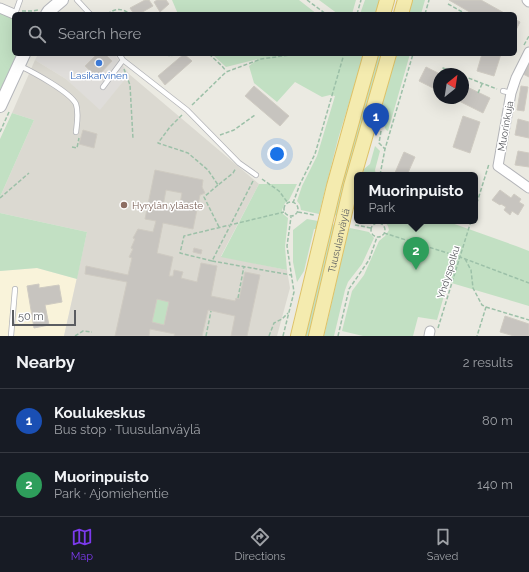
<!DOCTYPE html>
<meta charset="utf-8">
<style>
body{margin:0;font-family:Raleway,sans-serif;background:#242831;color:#f1f3f6}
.compass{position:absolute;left:433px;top:68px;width:36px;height:36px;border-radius:50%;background:#171b24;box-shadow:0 4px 16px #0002;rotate:30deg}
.scale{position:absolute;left:12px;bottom:10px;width:64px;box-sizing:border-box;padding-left:4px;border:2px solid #5b5d61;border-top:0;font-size:11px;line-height:14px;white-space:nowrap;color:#5b5d61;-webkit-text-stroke:3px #fff;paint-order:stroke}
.you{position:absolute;left:277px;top:154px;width:14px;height:14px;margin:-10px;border:3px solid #fff;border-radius:50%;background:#1a73e8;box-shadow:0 0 0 6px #1a73e833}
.badge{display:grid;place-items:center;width:26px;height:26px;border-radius:50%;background:#7c3aed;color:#fff;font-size:13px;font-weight:700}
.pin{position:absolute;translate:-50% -33px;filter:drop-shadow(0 1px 2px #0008)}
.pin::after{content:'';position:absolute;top:21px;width:14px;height:12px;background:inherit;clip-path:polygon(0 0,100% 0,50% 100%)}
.popup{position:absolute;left:354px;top:172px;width:124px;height:52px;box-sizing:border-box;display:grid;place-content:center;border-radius:6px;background:#171b24;filter:drop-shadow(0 1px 3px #0005);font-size:13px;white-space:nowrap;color:#9ea1a6}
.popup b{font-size:15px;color:#f1f3f6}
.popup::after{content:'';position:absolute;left:50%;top:100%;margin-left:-8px;border:8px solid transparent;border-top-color:#171b24}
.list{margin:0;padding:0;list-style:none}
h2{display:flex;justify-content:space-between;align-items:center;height:52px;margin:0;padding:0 16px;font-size:17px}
h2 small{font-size:13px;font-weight:400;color:#9ea1a6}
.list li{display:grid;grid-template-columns:26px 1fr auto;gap:12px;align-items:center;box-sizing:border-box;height:64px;padding:0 16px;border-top:1px solid #363941}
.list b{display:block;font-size:15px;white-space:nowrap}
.list p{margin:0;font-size:13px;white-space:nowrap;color:#9ea1a6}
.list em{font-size:13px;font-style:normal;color:#9ea1a6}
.icon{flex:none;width:22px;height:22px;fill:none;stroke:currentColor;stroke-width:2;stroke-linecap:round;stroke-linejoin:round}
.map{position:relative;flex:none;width:529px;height:336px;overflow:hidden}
.search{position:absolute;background:#171b24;box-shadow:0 4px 16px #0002;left:12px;right:12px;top:12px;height:44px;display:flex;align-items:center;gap:10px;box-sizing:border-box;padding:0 14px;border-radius:6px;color:#9ea1a6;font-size:15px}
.sheet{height:180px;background:#171b24}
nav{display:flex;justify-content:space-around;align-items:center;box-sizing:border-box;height:56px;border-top:1px solid #363941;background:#171b24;font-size:11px;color:#9ea1a6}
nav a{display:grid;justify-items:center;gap:2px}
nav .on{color:#7c3aed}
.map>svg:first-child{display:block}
.commercial{fill:#f9f3da}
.industrial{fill:#dfddda}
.education{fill:#dbd9d1}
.green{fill:#c2e0c3}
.building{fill:#c7c4bf;stroke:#cfcbc2;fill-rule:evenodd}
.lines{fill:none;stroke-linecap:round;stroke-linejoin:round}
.lane-casing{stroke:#b3b4b8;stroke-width:6}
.street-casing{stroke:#b3b4b8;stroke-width:11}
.secondary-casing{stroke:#b4b6bb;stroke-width:14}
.primary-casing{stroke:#dec268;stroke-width:16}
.path{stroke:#9cc0a8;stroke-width:1.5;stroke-dasharray:4 2;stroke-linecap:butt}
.lane{stroke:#fff;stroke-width:4.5}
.street{stroke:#fff;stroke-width:9}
.secondary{stroke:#fff;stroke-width:12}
.primary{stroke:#f4ebaf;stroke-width:14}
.shop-dot{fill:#3f7fe0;stroke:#fff;stroke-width:1.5}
.education-dot{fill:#8d6e63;stroke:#fff;stroke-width:1.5}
.labels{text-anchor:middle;stroke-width:3;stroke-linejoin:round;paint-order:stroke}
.shop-label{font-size:10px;fill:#366cbe;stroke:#fff}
.street-label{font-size:10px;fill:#5b5d61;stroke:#fff}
.education-label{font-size:10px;fill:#785e54;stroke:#fff;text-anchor:start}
</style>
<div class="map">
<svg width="529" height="336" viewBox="0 0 529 336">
<rect width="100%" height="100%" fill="#ebeae2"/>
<path class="commercial" d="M37,268l40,11 -13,57h-64v-65z"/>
<path class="industrial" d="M38,54h76l15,20 -29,37 -34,-32 -31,-19z"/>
<path class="education" d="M35,60l31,19 34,31 29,-36 130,110 -38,72 66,14 3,18 -13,48h-213l23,-104 -87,-19v-16l34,-77 -22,-7z"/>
<path class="green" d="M172,0h127l18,14h-139z
M319,0h37l-4,14h-14z
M365,0h15l-4,14h-16z
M412,0h13l-4,14h-13z
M0,12l14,6v36h4l-18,36z
M212,54h152l-26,85 -19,75 -18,-4 -1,-5 -3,-4 5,-15 15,-30 18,-60 -5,-1 -8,2 -27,-15 -18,20 -23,-19 -5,-17 9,-7 -32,8z
M377,54h5l-44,162 -5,-1z
M396,54h14l-22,77 -2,-1 -7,-15z
M12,113l22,7 -34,77v-58z
M375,146l5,5 -5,19 1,5h-13l1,-6 6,-5z
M259,184h38l-8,16 -4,3 -3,7 1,4 5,4 -3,29 2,23 -66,-13z
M0,213l87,19 -10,47 -40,-11 -37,3z
M307,219l11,2 -2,8h-2l-10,42 -7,11 -4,-20v-32z
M385,221h61l70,25 13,5v55l-81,-24 -11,38 -19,-3 -5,19h-50l-21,-5 10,-40 12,-16 15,-34 6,-5 4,-6 -1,-4 -3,-4z
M331,224l5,1 -26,111h-5z
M350,228l19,4 5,6 -12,26 -14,18 -3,8 -11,46h-10l24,-105z
M157,299l12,3 -5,23 -12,-3z"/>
<path class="building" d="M145,0h4l4,6 -14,8h-5l-4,-6z
M157,0h9l3,4 -9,8 -6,-10z
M449,0h32l25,14h-33z
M515,19l5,3 -5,10z
M97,54h8l7,7 -15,16 -12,-11z
M184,54l8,7 -27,24 -7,-9z
M482,54h19l-7,22 -17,-5z
M529,64v13l-6,-3z
M426,67l14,7h-1v17l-20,-10z
M463,85l27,13 -7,15 -30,-15h10z
M254,86l35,30 -9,10 -35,-30z
M521,86l7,1 -4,24 -7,-1z
M463,116l17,6 -10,31 -17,-6z
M518,119l11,3v16l-14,-3z
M83,130l14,4 -3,14 -15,-4z
M518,151l11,2v14l-14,-2z
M404,152l11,5 -8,18h-13z
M155,170l48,10 -1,7 3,6 -5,2 -7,34 -30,-6 -6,30 16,4 -4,19h4l1,-6 9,2 -2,6 16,4 4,-19 16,3 -6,30 24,5 1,-3 3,1 6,-27 15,3 -13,61h-16l4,-20 -27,-6 -6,26h-28l1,-2 -25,-5 -1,7h-34l12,-54 -42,-8 1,-8 42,9 4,-17 -3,-1 4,-8 -2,-1 4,-9 -2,-1 5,-9 15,3 3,-11 -11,-2zM166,190l16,3 -3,16 -16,-3zM157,299l12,3 -5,23 -12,-3z
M500,190l11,8 3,-4 7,5 -2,3 5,3 -6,10 -6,-4 -2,4 -6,-5 2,-3 -5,-3 -1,1 -8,-5z
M194,248l8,2 -1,4 -8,-2z
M39,284v4l20,-3 3,17 -17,3 4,20 -15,3 -7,-42z
M505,316l24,8v12h-15l-14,-4z"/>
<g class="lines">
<g class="lane-casing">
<path id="lane" d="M77,0l13,14
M15,14l5,-14
M119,54l4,6 64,50 52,53 17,12
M20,66c13,6 50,26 56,38 3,9 1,19 0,28
M103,87l20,-27
M503,91l8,2
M11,336l4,-47"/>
</g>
<g class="street-casing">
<path id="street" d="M527,0l2,2
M0,8l14,6
M529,52l-13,26 -5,15 -13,73 31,22
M429,336l1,-5"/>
</g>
<g class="secondary-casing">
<path id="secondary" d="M47,14l2,-3 13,-11
M0,106l24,-52"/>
</g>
<g class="primary-casing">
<g id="primary">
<path d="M383,14l4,-14"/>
<path d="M401,14l4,-14"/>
<path d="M298,336l36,-150 20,-72 17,-60"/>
<path id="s1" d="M316,336l35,-150 38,-132"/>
</g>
</g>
<path class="path" d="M307,0l19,14
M448,4l18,10
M22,11h11l5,-1
M107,14c9,-6 15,-6 23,0
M357,14l4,-14
M425,14l4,-14
M524,45l5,-9
M166,54l4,2 7,-2
M209,54l13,12 4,5
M124,69l6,16 3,54
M440,74l3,-6 14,6
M463,76l34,13
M478,93l4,-9
M192,105l34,-33 35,-13 36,-5
M182,115l-12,12 -12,16 30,10 20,17 10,15 15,-12 3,-5
M381,131l-2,12 6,6
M0,132l9,-20
M220,135l14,-5 21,-15
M72,147l5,1 2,-10
M380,175l5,-26 28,-95
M262,179l17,12 9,12
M253,181l-41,80 79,14
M218,185l-14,12 15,30
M0,198l29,-25
M284 209a7 7 0 1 1 14 0a7 7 0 1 1-14 0Z
M293,203l7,-19 15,-30 29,-100
M475,209l14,-45
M298,212l16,3
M371 230a7 7 0 1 1 14 0a7 7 0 1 1-14 0Z
M355,225l16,3
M384,233l76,24 69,26
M465,259l6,11 2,18 9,17 4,2 -9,29
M212,261l-32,-8 4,-17 100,-24
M238,298l6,-32
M486,307l43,13
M438,328l33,-107
M75,336l8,-5 9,1
M206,336l5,-25
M269,336l5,-13 8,-4 6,-6
M283,336l11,-44 -7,-46 4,-29
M338,336l11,-47 20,-29 8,-23"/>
<use href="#lane" class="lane"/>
<use href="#street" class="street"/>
<use href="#secondary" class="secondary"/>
<use href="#primary" class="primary"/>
</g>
<circle class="shop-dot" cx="99" cy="63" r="4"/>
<circle class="education-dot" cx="124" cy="205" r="4"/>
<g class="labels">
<g class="shop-label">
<text x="99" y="79">Lasikarvinen</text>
</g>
<g class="street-label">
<text transform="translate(505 126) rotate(-80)" y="4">Muorinkuja</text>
<text dy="4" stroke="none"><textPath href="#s1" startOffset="98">Tuusulanväylä</textPath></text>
<text transform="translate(448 272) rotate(-73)" y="4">Yhdyspolku</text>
</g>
<g class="education-label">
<text x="132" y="209">Hyrylän yläaste</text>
</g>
</g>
</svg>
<svg class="compass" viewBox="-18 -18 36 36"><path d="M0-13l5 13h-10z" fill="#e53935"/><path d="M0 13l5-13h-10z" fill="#9ea1a6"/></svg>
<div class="scale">50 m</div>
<div class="you"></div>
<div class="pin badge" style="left:376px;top:136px;background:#1a4fb4">1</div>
<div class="pin badge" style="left:416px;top:270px;background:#2e9e5b">2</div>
<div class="popup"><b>Muorinpuisto</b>Park</div>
<div class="search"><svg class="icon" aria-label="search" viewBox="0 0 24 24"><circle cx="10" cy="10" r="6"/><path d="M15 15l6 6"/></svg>Search here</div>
</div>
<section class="sheet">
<h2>Nearby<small>2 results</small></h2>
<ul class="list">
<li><span class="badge" style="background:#1a4fb4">1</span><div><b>Koulukeskus</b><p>Bus stop · Tuusulanväylä</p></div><em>80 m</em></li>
<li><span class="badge" style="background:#2e9e5b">2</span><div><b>Muorinpuisto</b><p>Park · Ajomiehentie</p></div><em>140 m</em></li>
</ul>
</section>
<nav>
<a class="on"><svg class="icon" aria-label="map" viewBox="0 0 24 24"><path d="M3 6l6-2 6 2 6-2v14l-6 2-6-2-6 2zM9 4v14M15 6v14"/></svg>Map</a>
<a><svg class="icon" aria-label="directions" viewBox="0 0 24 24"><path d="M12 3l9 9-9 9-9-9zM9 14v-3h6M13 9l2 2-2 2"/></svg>Directions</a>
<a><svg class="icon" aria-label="saved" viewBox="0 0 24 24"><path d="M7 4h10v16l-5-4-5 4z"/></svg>Saved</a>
</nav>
